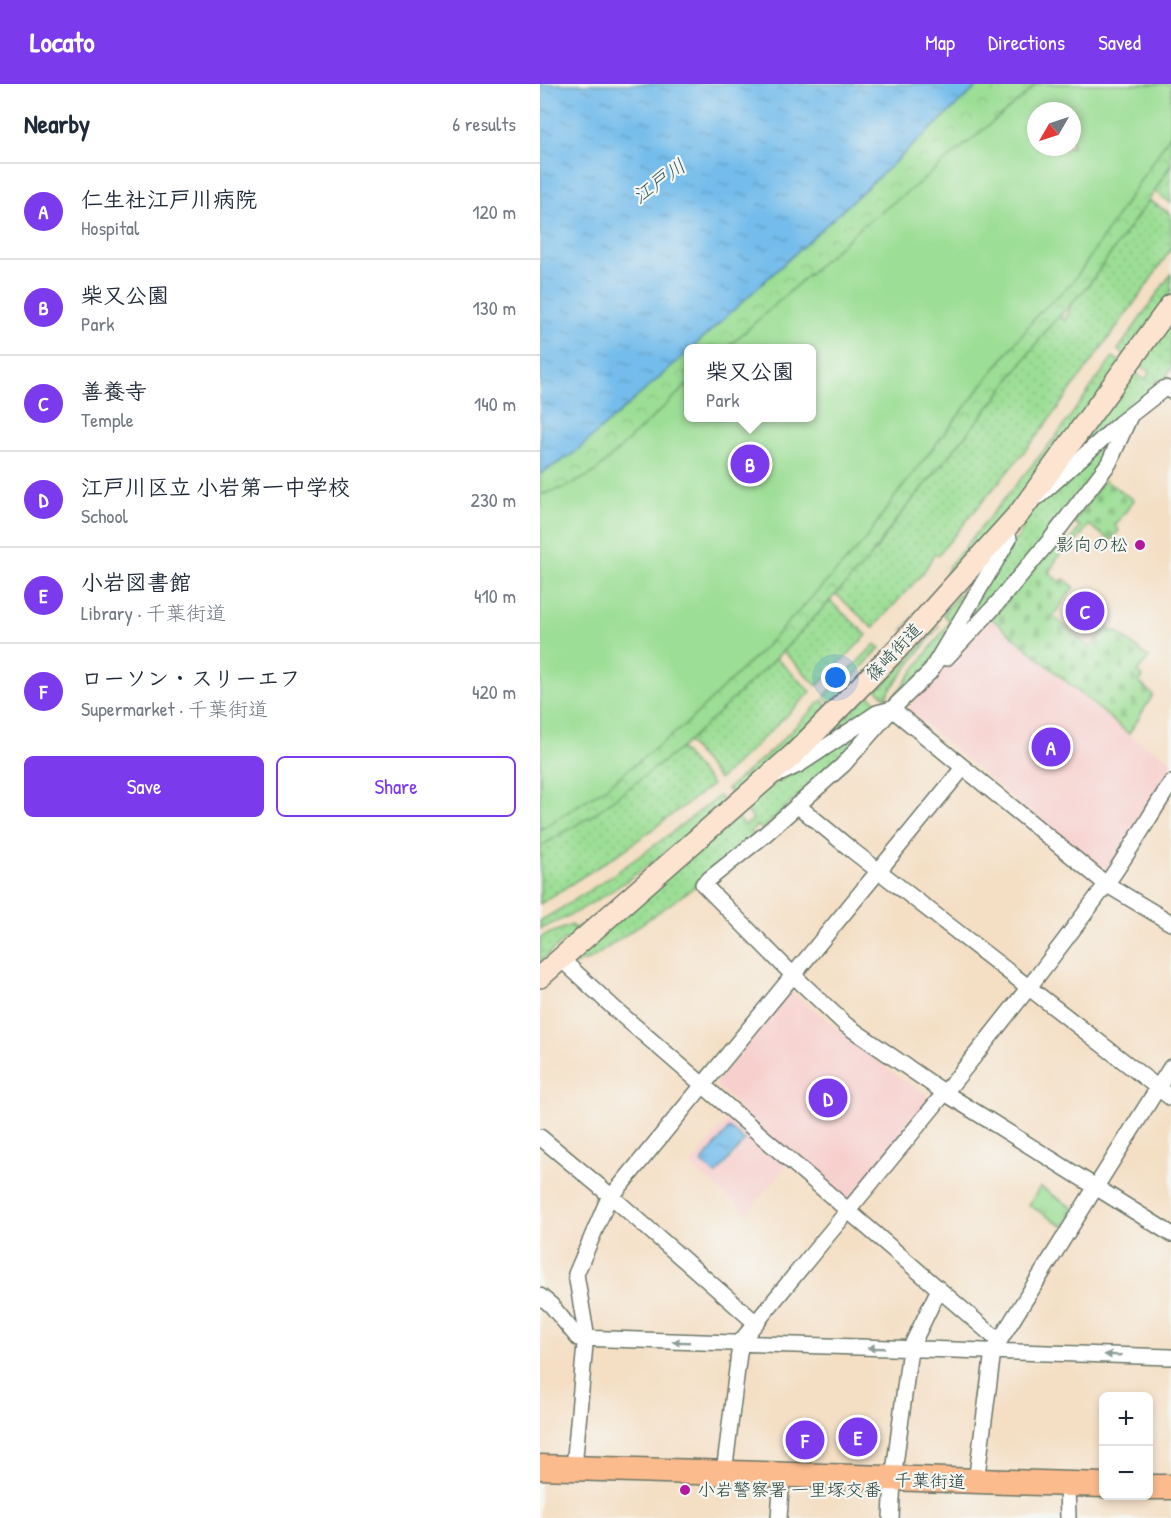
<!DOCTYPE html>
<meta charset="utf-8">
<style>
body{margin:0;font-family:"Patrick Hand","Klee One",sans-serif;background:#f2f2f3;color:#1f2937}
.controls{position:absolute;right:18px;bottom:18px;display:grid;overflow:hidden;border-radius:9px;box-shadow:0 3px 9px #0003}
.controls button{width:54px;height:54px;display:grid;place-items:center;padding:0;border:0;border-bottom:2px solid #e0e1e3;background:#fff;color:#1f2937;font:30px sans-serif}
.compass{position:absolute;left:487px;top:18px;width:54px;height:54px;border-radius:50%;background:#fff;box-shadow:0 3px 9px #0003;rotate:231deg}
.you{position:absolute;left:296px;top:594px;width:21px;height:21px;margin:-15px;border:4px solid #fff;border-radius:50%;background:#1a73e8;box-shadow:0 0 0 9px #1a73e833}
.badge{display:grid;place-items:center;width:39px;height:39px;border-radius:50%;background:#7c3aed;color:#fff;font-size:20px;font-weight:700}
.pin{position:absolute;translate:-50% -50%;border:3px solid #fff;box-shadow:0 2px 6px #0006}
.popup{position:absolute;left:144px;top:260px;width:132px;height:78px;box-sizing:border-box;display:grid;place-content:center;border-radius:9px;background:#fff;filter:drop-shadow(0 2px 4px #0005);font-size:20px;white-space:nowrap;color:#747a83}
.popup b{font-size:22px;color:#1f2937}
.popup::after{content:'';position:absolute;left:50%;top:100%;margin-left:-12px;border:12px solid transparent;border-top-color:#fff}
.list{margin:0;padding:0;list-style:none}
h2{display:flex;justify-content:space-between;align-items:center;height:78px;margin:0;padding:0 24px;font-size:26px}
h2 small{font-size:20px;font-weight:400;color:#747a83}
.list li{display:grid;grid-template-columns:39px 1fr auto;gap:18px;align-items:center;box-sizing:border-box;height:96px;padding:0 24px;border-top:2px solid #e0e1e3}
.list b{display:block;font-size:22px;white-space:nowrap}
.list p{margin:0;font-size:20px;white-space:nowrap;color:#747a83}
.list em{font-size:20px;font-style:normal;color:#747a83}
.actions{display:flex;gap:12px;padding:18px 24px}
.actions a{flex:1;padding:14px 0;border:2px solid #7c3aed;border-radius:9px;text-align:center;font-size:21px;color:#7c3aed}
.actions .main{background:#7c3aed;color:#fff}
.map{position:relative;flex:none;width:631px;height:1434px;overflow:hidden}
header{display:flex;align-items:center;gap:36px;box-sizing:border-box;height:84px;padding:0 30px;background:#7c3aed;color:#fff}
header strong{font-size:28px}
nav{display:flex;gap:33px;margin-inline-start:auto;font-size:21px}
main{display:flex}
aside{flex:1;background:#fff}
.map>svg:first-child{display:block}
.built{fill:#f7d0ce}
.grass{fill:url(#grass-dots);stroke:#5e8e64;stroke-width:1.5}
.cemetery{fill:url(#cemetery-stones);stroke:#5e8e64;stroke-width:1.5}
.park{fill:url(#park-crowns);stroke:#5e8e64;stroke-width:1.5;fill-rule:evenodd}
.garden{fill:#9cde95;stroke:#5e8e64;stroke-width:1.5;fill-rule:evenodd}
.water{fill:url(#water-ripples);stroke:#497c90;stroke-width:1.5}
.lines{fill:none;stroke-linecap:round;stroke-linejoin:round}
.minor-casing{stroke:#6a7667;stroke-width:18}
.secondary-casing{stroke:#6a7667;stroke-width:24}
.trunk-casing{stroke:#6a7667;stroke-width:27}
.minor{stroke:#fff;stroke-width:15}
.secondary{stroke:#fde4d1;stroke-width:21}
.trunk{stroke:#fbbb8d;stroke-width:24}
.oneway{fill:#8f9e9a}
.poi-dot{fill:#b5179e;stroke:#f6f6f2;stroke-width:2}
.labels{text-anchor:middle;stroke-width:4.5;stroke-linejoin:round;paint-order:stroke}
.poi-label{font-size:18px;fill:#1f3d34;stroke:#f6f6f2;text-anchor:end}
.street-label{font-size:18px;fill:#1f3d34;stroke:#f6f6f2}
.water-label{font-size:20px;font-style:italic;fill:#345d62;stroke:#f6f6f2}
</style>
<header>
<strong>Locato</strong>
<nav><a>Map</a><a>Directions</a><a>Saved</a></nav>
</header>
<main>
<aside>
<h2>Nearby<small>6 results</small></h2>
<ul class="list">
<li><span class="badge">A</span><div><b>仁生社江戸川病院</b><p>Hospital</p></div><em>120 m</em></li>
<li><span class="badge">B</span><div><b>柴又公園</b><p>Park</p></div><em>130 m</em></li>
<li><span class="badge">C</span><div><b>善養寺</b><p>Temple</p></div><em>140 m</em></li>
<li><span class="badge">D</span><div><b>江戸川区立 小岩第一中学校</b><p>School</p></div><em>230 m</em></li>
<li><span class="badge">E</span><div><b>小岩図書館</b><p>Library · 千葉街道</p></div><em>410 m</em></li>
<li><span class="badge">F</span><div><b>ローソン・スリーエフ</b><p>Supermarket · 千葉街道</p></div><em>420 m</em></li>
</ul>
<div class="actions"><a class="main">Save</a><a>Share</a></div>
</aside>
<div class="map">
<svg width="631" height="1434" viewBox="0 0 631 1434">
<defs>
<pattern id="grass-dots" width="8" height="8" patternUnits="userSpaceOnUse" patternTransform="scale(1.5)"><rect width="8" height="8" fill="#9cde95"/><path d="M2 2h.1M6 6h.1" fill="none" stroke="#86bf81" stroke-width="1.8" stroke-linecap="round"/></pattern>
<pattern id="cemetery-stones" width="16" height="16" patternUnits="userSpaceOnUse" patternTransform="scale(1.5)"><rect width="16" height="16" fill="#9cde95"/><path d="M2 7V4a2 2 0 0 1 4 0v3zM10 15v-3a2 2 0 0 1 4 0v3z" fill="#86bf81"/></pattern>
<pattern id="park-crowns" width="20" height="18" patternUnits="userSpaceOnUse" patternTransform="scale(1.5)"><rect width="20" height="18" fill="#9cde95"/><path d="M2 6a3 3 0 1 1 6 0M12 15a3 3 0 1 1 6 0" fill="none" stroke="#86bf81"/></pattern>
<pattern id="water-ripples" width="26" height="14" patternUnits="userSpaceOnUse" patternTransform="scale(1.5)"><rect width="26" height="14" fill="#73bceb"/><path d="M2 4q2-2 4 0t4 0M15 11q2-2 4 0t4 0" fill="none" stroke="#5e9abf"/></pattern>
</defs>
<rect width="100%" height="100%" fill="#f6f6f2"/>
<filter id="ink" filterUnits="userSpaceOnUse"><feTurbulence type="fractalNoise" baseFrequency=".0167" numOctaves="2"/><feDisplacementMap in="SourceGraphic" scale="12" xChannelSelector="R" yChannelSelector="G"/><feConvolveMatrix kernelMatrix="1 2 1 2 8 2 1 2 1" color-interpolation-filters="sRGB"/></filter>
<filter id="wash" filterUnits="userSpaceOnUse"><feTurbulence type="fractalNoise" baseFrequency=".008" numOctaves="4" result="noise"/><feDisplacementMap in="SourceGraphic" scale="24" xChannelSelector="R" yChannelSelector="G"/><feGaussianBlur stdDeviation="1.35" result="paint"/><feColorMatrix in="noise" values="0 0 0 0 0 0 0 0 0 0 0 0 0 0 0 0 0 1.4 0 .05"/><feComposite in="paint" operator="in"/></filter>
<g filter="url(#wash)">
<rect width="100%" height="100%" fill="#f4dfc5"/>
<path class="built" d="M450,536l139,115 42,25v11l-62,101 -7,1 -193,-162 1,-6z
M251,907l107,86 27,16 3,9 -77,95h-8l-47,-42 -49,58 -57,-48 49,-59 -23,-20 3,-11z"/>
<path class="grass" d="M631,80v39l-17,-12z
M608,116l23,14v35l-26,39 -107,147 -100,120 -3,-2 -12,20 -50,55 -37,-34 40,-44 17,-26 103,-126 52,-70 14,-16 -1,7 4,1 7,-17 15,-16z
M631,190v18l-45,64 -8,-6z
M631,231v54l-9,14 -5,-4 -3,5 5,4 -104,89 78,-106 12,9 5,-8 -12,-8z
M573,273l9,6 -93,124 -127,144 43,-53 4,-12 108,-131z
M582,341l-14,33 -58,76 -103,119 57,-100 16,-18 7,-22z
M459,462l-74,127 -32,25 57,-76 -7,-8z
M290,517l37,34 -50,51 -35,-36z
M400,541l-51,66 -3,7 -12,-11 9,-1z
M335,560l5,4 -28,30 1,4 -22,21 -7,-6z
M235,573l36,35 -92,88 -32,-39z
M328,610l12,12 -71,47z
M282,616l6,7 -4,6 -90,84 -7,-8 45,-39z
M336,633l-18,24 -96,89 -4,-5 -7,7 4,4 -62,52 -102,71 -18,6v-9l162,-142 10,12 8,-7 -9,-12 17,-15 45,-27z
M139,663l33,38 -86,64 -86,55v-57l84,-55z
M179,712l6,7c-53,46 -120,100 -185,126v-8c65,-38 120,-78 179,-125z
M32,841l2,4 7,-4 3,1 -14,15 -6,-1 -24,22v-25z"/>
<path class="cemetery" d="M564,396l30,20 -19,26 4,4 -8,11 -22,-16 -18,24 -4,-3 13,-19 -6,-5z
M516,459l7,6 -14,23 11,10 4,-3 10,8 -21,29 37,32 17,-21 6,5 2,-2 34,28 -12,14 6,5 -4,5 14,13 -24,39 -137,-115z"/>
<path class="park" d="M440,0h191v80l-22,36 -62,87 -39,41 -52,70 -103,126 -25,36 -88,94 -99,94 -88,67 -53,32v-373l33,-20 115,-102v66h124v-70h-120zM496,27h36v36h-36z
M500,1103l35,22 -11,18 -35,-22z"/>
<path class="garden" d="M496,0h135v50l-89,135 -12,16 -33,30 -143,183 -32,46 -98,104 -79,77 -80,63 -65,42v-335l29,-9 25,-13 94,-89v34h124v-70h-85l135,-122 52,-39 108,-89zM496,27h36v36h-36z"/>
<path class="water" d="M0,0h440l-288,264h-4v4l-115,102 -33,20z
M189,1044l16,12 -29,35 -15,-12z"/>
</g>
<g filter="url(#ink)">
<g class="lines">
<g class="minor-casing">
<path id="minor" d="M499,412l81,-73 45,-35 6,3
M466,444l3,11 -79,133 -38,37 -49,56 -81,72 -59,47 90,91 53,50 99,68 226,141
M406,574l48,-51 57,-68 58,-76 20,-45
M239,690l21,-10 77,-51 15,-4 214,175 65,39
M257,721l56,46 318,247
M20,874l56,52 383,331
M0,1053l71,59 145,127
M0,1212l11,9 27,33 593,19
M34,1384l12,-135 -10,-59 31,-72 356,-434
M184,1389l15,-120 3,-13c122,-151 249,-297 363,-454 24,-33 44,-69 66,-103
M436,1398l17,-131 178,-284
M527,1401l1,33
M239,1434l3,-43
M351,1434l2,-38 17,-131 29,-60"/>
</g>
<g class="secondary-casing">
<path id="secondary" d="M0,893l254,-223 105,-107 122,-136 150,-206"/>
</g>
<g class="trunk-casing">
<path id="trunk" d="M0,1383l564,18
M608,1403h23"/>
</g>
<use href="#minor" class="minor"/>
<use href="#secondary" class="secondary"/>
<use href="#trunk" class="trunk"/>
</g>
<defs><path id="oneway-solid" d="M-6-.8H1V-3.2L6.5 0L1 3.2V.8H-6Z" transform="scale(1.5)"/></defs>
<g class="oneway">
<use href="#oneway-solid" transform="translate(141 1258) rotate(-178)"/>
<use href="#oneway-solid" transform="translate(336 1264) rotate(-178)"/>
<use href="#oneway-solid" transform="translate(573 1271) rotate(-178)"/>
</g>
</g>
<g class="poi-dot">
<circle cx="600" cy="461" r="6"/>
<circle cx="145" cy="1406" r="6"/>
</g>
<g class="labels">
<g class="poi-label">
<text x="588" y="467">影向の松</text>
<text x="157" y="1412" text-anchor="start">小岩警察署 一里塚交番</text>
</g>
<g class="street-label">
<text transform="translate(354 568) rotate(-47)" y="6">篠崎街道</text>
<text transform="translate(390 1397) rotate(2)" y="6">千葉街道</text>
</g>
<g class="water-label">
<text transform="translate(119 97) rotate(-36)" y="7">江戸川</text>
</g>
</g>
</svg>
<div class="controls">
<button>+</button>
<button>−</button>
</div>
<svg class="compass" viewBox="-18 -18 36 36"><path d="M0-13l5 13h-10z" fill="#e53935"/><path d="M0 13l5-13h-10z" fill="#747a83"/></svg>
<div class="you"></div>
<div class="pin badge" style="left:511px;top:663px">A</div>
<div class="pin badge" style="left:210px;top:380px">B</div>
<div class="popup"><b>柴又公園</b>Park</div>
<div class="pin badge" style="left:545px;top:527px">C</div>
<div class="pin badge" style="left:288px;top:1014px">D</div>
<div class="pin badge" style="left:318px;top:1353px">E</div>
<div class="pin badge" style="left:265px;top:1356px">F</div>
</div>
</main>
